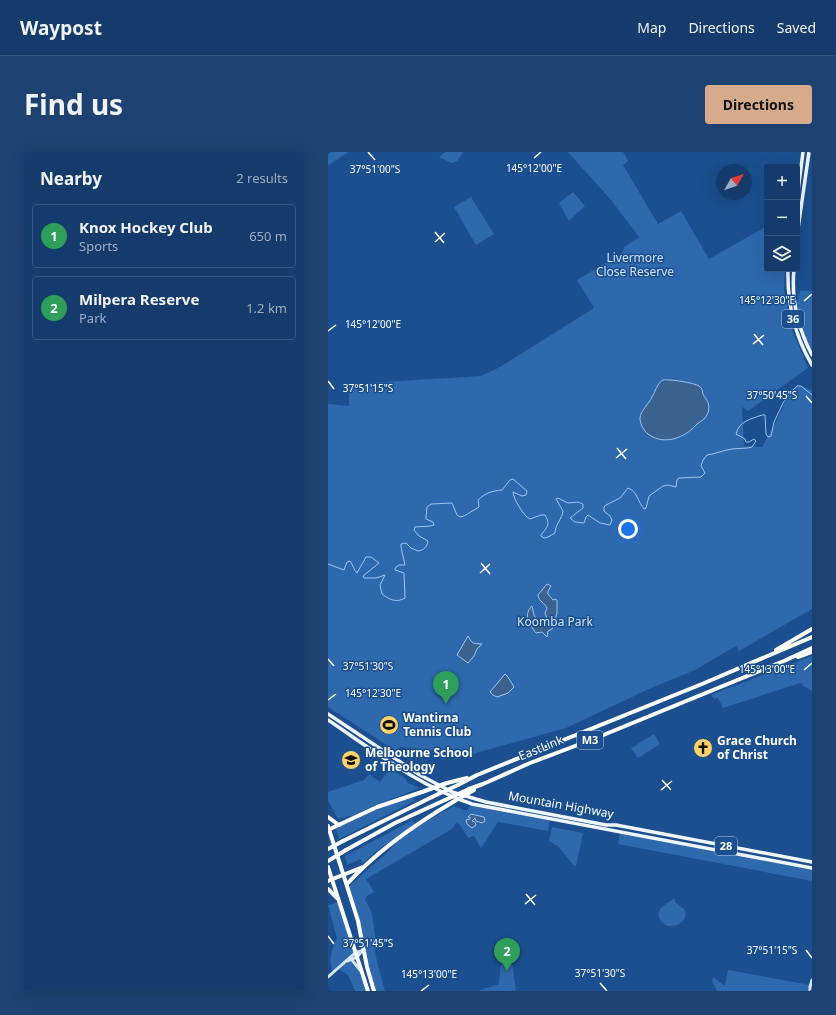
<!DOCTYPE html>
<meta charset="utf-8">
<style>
body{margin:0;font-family:"Noto Sans",sans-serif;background:#1d4271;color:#f1f3f6}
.controls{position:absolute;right:12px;top:12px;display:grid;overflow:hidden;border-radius:4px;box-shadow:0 4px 16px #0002}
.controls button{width:36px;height:36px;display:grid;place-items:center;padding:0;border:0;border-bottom:1px solid #33557e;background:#143b6b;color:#f1f3f6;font:20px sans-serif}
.compass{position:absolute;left:388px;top:12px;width:36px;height:36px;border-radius:50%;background:#143b6b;box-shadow:0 4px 16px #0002;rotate:50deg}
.you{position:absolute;left:300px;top:377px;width:14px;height:14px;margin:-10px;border:3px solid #fff;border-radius:50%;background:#1a73e8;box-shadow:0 0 0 6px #1a73e833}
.badge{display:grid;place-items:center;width:26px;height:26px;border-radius:50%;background:#d6ab8b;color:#fff;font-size:13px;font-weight:700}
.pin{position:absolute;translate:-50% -33px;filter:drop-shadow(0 1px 2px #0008)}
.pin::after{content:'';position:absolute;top:21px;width:14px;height:12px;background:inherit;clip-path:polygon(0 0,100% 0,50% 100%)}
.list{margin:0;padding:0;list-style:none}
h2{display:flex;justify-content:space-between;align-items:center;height:52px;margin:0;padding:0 16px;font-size:17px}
h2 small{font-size:13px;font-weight:400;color:#9dadc1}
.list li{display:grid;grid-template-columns:26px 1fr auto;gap:12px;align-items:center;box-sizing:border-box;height:64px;margin:0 8px 8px;padding:0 8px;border:1px solid #33557e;border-radius:4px}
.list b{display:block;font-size:15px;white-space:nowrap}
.list p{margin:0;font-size:13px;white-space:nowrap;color:#9dadc1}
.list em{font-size:13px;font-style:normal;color:#9dadc1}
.icon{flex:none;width:22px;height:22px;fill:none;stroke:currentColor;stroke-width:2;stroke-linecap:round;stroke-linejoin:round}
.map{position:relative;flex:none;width:484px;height:839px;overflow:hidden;border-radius:4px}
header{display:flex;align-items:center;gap:24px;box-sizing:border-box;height:56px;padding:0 20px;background:#143b6b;border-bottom:1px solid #33557e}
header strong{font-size:19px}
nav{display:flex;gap:22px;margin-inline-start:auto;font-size:14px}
.intro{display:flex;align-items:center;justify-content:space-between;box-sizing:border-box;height:96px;padding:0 24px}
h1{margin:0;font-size:28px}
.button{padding:10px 18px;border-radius:4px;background:#d6ab8b;color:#111;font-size:14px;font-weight:700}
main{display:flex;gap:24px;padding:0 24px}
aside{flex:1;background:#143b6b;border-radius:4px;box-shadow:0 4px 16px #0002}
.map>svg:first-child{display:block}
.green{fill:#2e69ad}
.water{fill:#3c6290;stroke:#9cc4f0}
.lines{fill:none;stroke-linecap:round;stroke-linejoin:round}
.stream{stroke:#9cc4f0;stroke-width:1}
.secondary{stroke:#d6e6fa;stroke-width:3}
.primary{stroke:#f0f6ff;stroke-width:3.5}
.highway{stroke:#fff;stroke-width:4}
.highway-bridge{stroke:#fff;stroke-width:4}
.ticks{fill:none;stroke:#fff;stroke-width:1.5}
.labels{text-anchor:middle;stroke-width:3;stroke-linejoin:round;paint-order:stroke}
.shield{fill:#1b4f8f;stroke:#bbcadd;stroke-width:1}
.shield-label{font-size:11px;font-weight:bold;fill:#fff}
.park-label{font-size:12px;fill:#cfe3fa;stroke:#1b4f8f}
.poi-label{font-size:12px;font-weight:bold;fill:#fff;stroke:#1b4f8f;text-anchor:start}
.street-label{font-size:12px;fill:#fff;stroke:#1b4f8f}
.ticks-label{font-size:10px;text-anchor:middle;fill:#fff;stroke:#1b4f8f;stroke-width:3;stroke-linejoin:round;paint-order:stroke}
</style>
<header>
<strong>Waypost</strong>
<nav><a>Map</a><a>Directions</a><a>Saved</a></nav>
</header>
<div class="intro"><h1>Find us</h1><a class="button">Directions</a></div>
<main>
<aside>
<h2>Nearby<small>2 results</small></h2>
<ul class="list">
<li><span class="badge" style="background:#2e9e5b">1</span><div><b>Knox Hockey Club</b><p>Sports</p></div><em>650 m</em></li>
<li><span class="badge" style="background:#2e9e5b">2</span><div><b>Milpera Reserve</b><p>Park</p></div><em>1.2 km</em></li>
</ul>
</aside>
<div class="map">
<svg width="484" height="839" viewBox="0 0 484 839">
<rect width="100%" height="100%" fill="#1b4f8f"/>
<path class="green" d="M0,0h21l-21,13z
M117,0h18l-6,9 -5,2 -13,-6z
M240,0h55l5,9 -5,4 35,59 23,-13 28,48 58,-33v43h18l-1,22 9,41 15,36 -60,43 -6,-4 2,39 18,1 14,-25 15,-33 9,-3 12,4v219l-73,42 -3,-5 -41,24 -44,18 -85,40 -97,27 -69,-8 -4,4 -68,-44v-303l21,2v-22l132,-8 19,-9 94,-59 -17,-28 43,-26 3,-2 1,-5 15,-10 -28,-37z
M245,40l12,14 -16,15 -10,-18z
M143,45l23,37 -18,11 -22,-38z
M472,139h12v59l-7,-14 -8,-32z
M484,504v35l-10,-6 1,-2h-3l-77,25 -5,-10 -4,1 -3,-4z
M326,582l6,10 -22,14 -7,-10z
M62,616l15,10 3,5 12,5 -47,18 -23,11 -1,-1 -11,3 -10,-19v-8l36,-12 5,-6 11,8z
M82,644l6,4 -77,39 -3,-10 39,-19z
M144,652l78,15 -2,12 -50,-9 -17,26 -7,-12 -6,2 -8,-13 -3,-3 -5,7 -86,50 8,13 -7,4 -2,3 7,15 4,28 3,3 -4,5 2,12 8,29h-11l-26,-104 40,-35 9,-11 26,-18 31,-17 12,5z
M85,668l2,4 -37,26 -16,14 -1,-5 -14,6 -2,-9z
M224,675l31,6 -7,33 -3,-1 -14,-18 -10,-6z
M292,680l192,36v13l-194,-37z
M346,746l1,4 10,8c3,11 -7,17 -17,16 -4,-2 -7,-4 -9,-9 -3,-11 10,-13 15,-19z
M11,750l16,51 -5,4 11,14 7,20h-13l-7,-16 -10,-6 -5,4c-5,-13 -2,-22 4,-35l-9,-33z
M174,801h9l5,38h-38l21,-7z
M400,818l82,15v6h-93l-5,-10 1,-4 12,9z"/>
<path class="water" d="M335,228c7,-1 32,3 36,6 4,3 3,5 4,8 1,3 2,3 3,5 5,6 3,15 -2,20 -2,2 -5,3 -7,5 -12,14 -33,22 -49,10 -4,-3 -8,-10 -8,-16 0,-7 9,-14 12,-21 3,-5 6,-15 11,-17z
M219,432l4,2 -3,5v3l5,6 3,-1 1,2v12l-5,16 -4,2 -1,6 -5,-5 -6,1c-7,-9 -13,-18 -4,-27l2,9 5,9h8l1,-3 -3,-8 2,-5c-2,-5 -8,-6 -9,-13z
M140,484c5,9 5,7 14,8l-5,5 -3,7 -6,7 -11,-8z
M177,522l3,3 6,10 -6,6 -11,4 -4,-2 -3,-3z
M143,662l13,3 1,4 -3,2 -6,-2 -1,-3 -3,3 3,1 1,3 -4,3 -5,-4 -1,-4 4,-1v-2h-2z"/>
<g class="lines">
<path class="stream" d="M0,412l16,6 3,-8 3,-1c3,4 4,9 7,12l9,-16h5l8,6 -16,13 1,2h12l9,-3 -5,10 2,9c8,6 14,9 23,4l-1,-25 -9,-3v-2l4,-3h6l-4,-18v-3l5,-1 5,5 7,3c6,-1 9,-4 10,-10l-9,-5 -5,-6 1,-3 15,-1 4,-1 -1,-3 -7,-3 1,-12 4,-3 21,-1 5,12 3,2 4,-1 15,-9 -1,-7c7,-7 14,-9 24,-10l8,-10 3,-1 14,12 -1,4 -4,1 -9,-4c0,6 11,25 17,27l11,-4h4c6,10 2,12 -4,20v1l3,2 4,-1 7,-4c0,-8 7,-14 8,-22l-7,-12 2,-1 10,5 10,-1 5,2v4l-13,10 5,4 9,1 2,-6 2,-2 12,8 10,2 2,-5 -2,-4 -6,-5v-4l2,-2 14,-7 8,-10c9,3 10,14 16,21l2,-1 3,-12 14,-10 5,-1 8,2 1,-7 2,-2 22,-1 4,-4 -4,-7 2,-6 4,-5c8,-1 17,-5 25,-6 7,-1 13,0 20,-2l4,-6 -2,-2 -5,3h-3l-1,-3 -9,-5c3,-13 15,-15 26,-19h3l1,19 2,3 3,-1 3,-14 9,-19 8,-11 6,-6h4l11,9"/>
<path class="secondary" d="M24,808l8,10
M19,809l10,-4 5,-6
M0,825l27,-24 9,-3
M482,839v-4l2,-7"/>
<path class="primary" d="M469,47l6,-47
M469,84l12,-84
M460,117c-1,34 7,67 24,96
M466,117c-3,30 4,59 18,86
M0,562l92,61 32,17 34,10 120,23h10l196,37
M0,568c46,31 91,66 144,84l340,64"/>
<path class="highway" d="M448,498l36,-21
M470,505l14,-5
M119,631l20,-5
M130,633l19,-10 225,-91 110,-47
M141,637l14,-5 47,-21 66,-25 188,-77 28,-13
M0,665l11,8
M0,674l30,95 9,46 7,24
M0,678l49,-23 45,-15
M15,689l89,-44
M18,698l49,-27 50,-23
M0,715l40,124
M0,729l35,-14
M19,732c30,-33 67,-59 106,-82
M0,737l9,9"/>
<path class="highway-bridge" d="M94,640l25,-9
M104,645l26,-12
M117,648l24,-11
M125,650l21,-12
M0,697l15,-8
M0,709l18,-11"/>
</g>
<path class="ticks" d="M40,0l7,8M206,6l7,-6M107,80l9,11M107,90l10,-9M476,149l8,-7M0,179l8,-6M426,182l9,11M425,192l11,-9M0,229l6,8M478,244l6,7M289,296l9,11M288,306l11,-9M153,411l9,11M152,421l10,-9M0,507l6,7M476,518l8,-7M0,548l8,-6M334,628l9,10M333,638l11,-9M198,742l9,11M197,752l11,-9M0,784l6,8M478,798l6,8M272,831l7,8M93,839l8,-6"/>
<defs>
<g id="stadium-disc" transform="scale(1)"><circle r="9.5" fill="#ffd166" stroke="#1b4f8f"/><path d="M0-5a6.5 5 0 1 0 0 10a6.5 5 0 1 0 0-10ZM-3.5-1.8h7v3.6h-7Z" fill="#111"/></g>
<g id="church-disc" transform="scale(1)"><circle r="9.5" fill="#ffd166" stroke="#1b4f8f"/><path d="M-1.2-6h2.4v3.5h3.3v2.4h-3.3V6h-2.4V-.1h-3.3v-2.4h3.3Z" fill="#111"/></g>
<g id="university-disc" transform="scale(1)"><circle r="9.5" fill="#ffd166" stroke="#1b4f8f"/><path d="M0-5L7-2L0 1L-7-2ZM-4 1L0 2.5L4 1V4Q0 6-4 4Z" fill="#111"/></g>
</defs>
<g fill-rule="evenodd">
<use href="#stadium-disc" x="61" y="573"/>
<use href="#church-disc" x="375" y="596"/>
<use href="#university-disc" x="23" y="608"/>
</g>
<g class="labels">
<g class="shield">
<rect x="454" y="158" width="22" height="18" rx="3"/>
<rect x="249" y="579" width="26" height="18" rx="3"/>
<rect x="387" y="685" width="22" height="18" rx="3"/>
</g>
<g class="shield-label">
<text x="465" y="171">36</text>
<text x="262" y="592">M3</text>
<text x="398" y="698">28</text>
</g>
<g class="park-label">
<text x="307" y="110">Livermore<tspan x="307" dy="14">Close Reserve</tspan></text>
<text x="227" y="474">Koomba Park</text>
</g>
<g class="poi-label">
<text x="75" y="570">Wantirna<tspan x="75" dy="14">Tennis Club</tspan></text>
<text x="389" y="593">Grace Church<tspan x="389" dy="14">of Christ</tspan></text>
<text x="37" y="605">Melbourne School<tspan x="37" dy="14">of Theology</tspan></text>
</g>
<g class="street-label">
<text transform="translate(213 596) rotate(-22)" y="4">EastLink</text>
<text transform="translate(233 653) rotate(10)" y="4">Mountain Highway</text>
</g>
</g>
<g class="ticks-label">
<text x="206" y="20">145°12'00"E</text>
<text x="47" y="21">37°51'00"S</text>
<text x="439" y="152">145°12'30"E</text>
<text x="45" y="176">145°12'00"E</text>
<text x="40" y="240">37°51'15"S</text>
<text x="444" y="247">37°50'45"S</text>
<text x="40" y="518">37°51'30"S</text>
<text x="439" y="521">145°13'00"E</text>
<text x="45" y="545">145°12'30"E</text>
<text x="40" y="795">37°51'45"S</text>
<text x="444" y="802">37°51'15"S</text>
<text x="272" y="825">37°51'30"S</text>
<text x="101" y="826">145°13'00"E</text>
</g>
</svg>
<div class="controls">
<button>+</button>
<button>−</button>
<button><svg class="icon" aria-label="layers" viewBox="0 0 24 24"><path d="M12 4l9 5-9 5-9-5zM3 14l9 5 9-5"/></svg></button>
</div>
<svg class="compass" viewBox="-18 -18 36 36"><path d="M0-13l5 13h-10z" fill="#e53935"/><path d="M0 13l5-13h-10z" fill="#9dadc1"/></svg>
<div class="you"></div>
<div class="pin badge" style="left:118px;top:552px;background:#2e9e5b">1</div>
<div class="pin badge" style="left:179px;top:819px;background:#2e9e5b">2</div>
</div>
</main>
